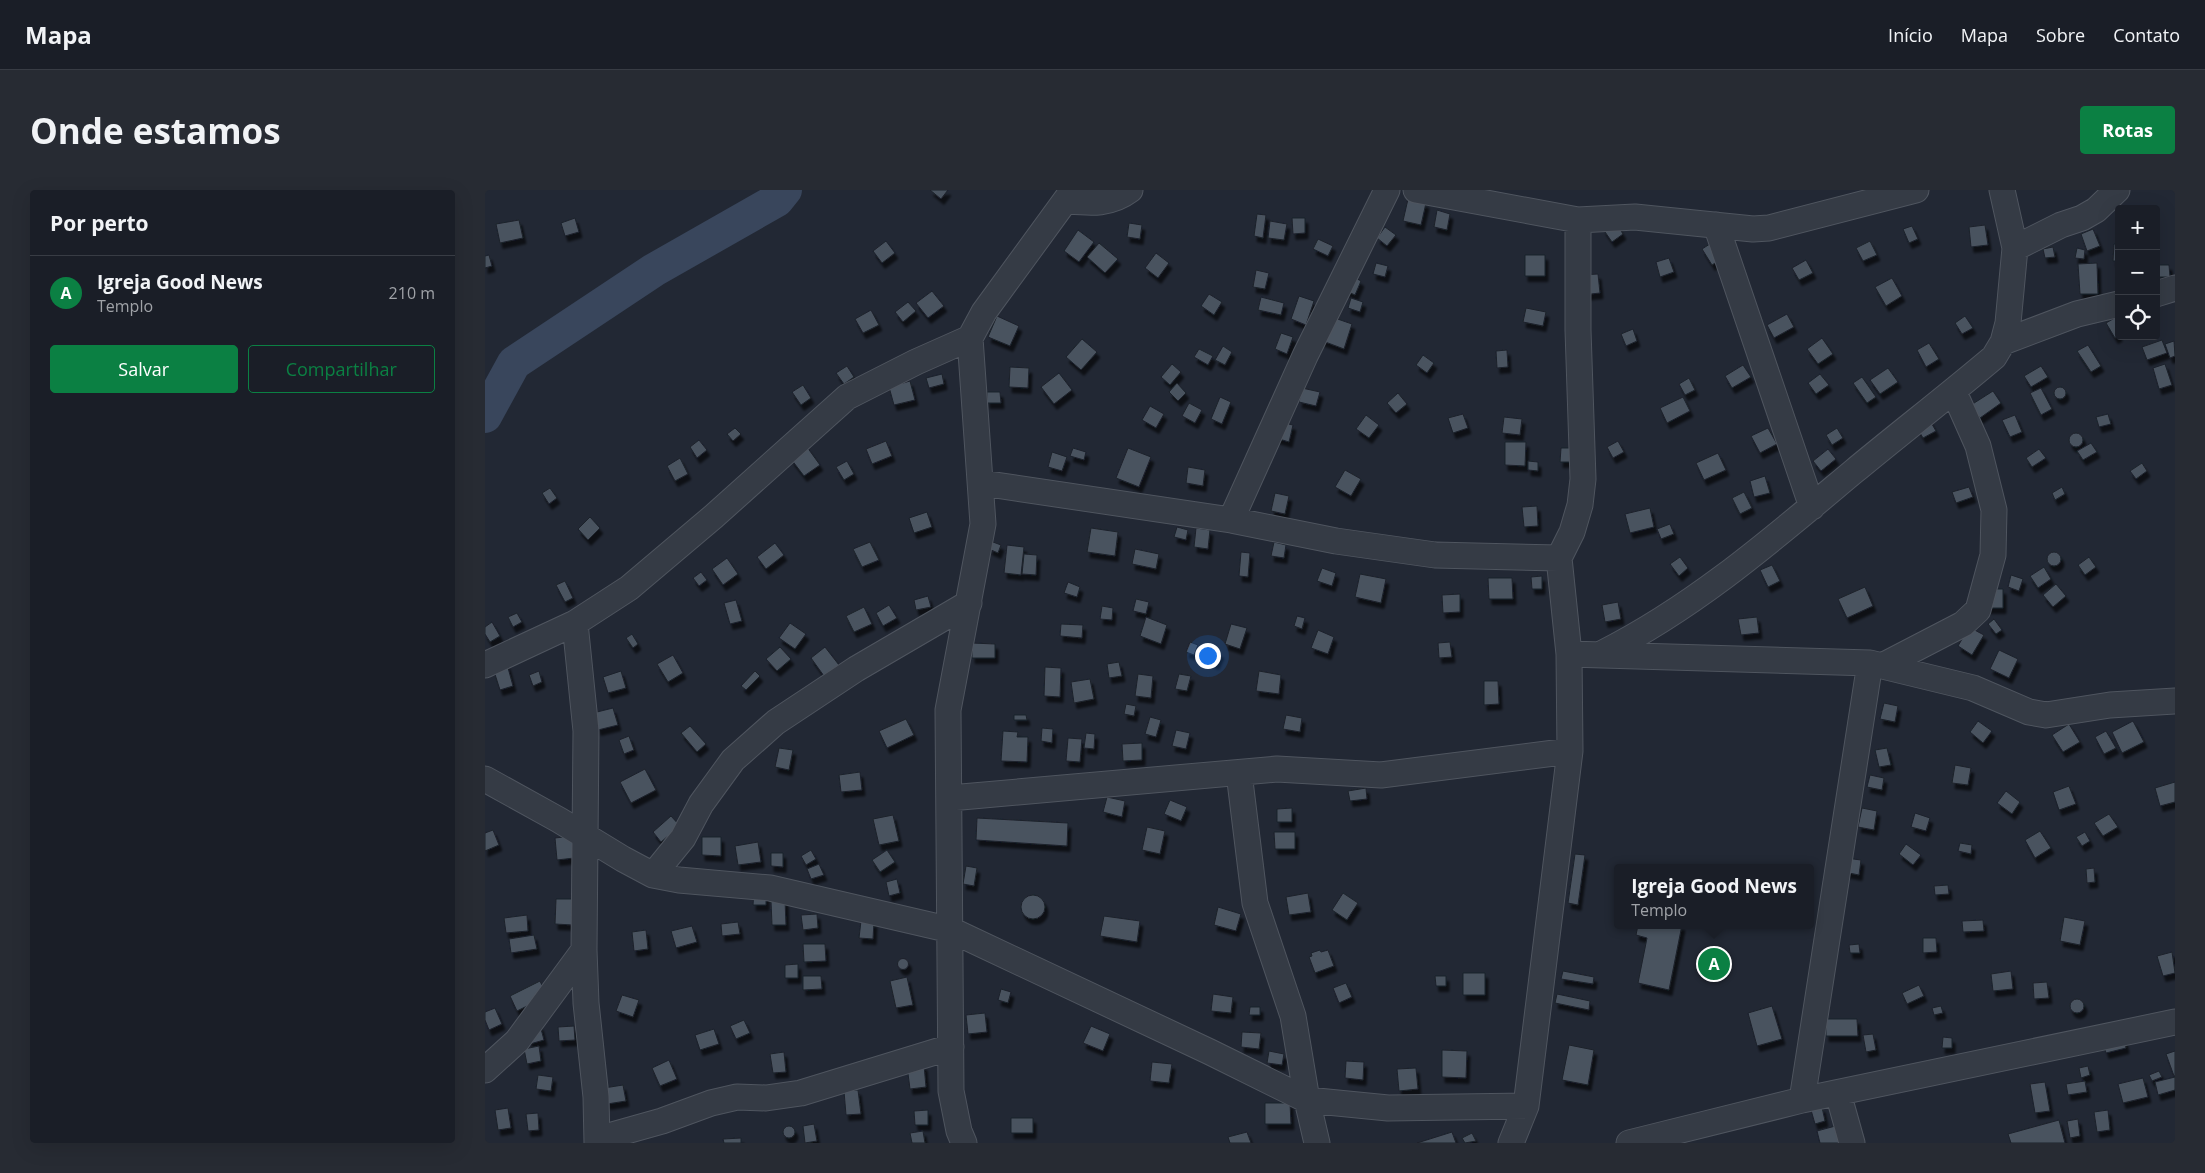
<!DOCTYPE html>
<html lang="pt">
<meta charset="utf-8">
<style>
body{margin:0;font-family:"Open Sans",sans-serif;background:#272b33;color:#f1f3f6}
.controls{position:absolute;right:15px;top:15px;display:grid;overflow:hidden;border-radius:5px;box-shadow:0 5px 20px #0002}
.controls button{width:45px;height:45px;display:grid;place-items:center;padding:0;border:0;border-bottom:1px solid #383c44;background:#1a1e27;color:#f1f3f6;font:25px sans-serif}
.you{position:absolute;left:722px;top:465px;width:18px;height:18px;margin:-12px;border:4px solid #fff;border-radius:50%;background:#1a73e8;box-shadow:0 0 0 8px #1a73e833}
.badge{display:grid;place-items:center;width:32px;height:32px;border-radius:50%;background:#0b8043;color:#fff;font-size:16px;font-weight:700}
.pin{position:absolute;translate:-50% -50%;border:2px solid #fff;box-shadow:0 1px 5px #0006}
.popup{position:absolute;left:1129px;top:674px;width:200px;height:65px;box-sizing:border-box;display:grid;place-content:center;border-radius:5px;background:#1a1e27;filter:drop-shadow(0 1px 4px #0005);font-size:16px;white-space:nowrap;color:#9fa2a7}
.popup b{font-size:19px;color:#f1f3f6}
.popup::after{content:'';position:absolute;left:50%;top:100%;margin-left:-10px;border:10px solid transparent;border-top-color:#1a1e27}
.list{margin:0;padding:0;list-style:none}
h2{display:flex;justify-content:space-between;align-items:center;height:65px;margin:0;padding:0 20px;font-size:21px}
h2 small{font-size:16px;font-weight:400;color:#9fa2a7}
.list li{display:grid;grid-template-columns:32px 1fr auto;gap:15px;align-items:center;box-sizing:border-box;height:75px;padding:0 20px;border-top:1px solid #383c44}
.list b{display:block;font-size:19px;white-space:nowrap}
.list p{margin:0;font-size:16px;white-space:nowrap;color:#9fa2a7}
.list em{font-size:16px;font-style:normal;color:#9fa2a7}
.actions{display:flex;gap:10px;padding:15px 20px}
.actions a{flex:1;padding:11px 0;border:1px solid #0b8043;border-radius:5px;text-align:center;font-size:18px;color:#0b8043}
.actions .main{background:#0b8043;color:#fff}
.icon{flex:none;width:28px;height:28px;fill:none;stroke:currentColor;stroke-width:2;stroke-linecap:round;stroke-linejoin:round}
.map{position:relative;flex:none;width:1690px;height:953px;overflow:hidden;border-radius:5px}
header{display:flex;align-items:center;gap:30px;box-sizing:border-box;height:70px;padding:0 25px;background:#1a1e27;border-bottom:1px solid #383c44}
header strong{font-size:24px}
nav{display:flex;gap:28px;margin-inline-start:auto;font-size:18px}
.intro{display:flex;align-items:center;justify-content:space-between;box-sizing:border-box;height:120px;padding:0 30px}
h1{margin:0;font-size:35px}
.button{padding:12px 22px;border-radius:5px;background:#0b8043;color:#fff;font-size:18px;font-weight:700}
main{display:flex;gap:30px;padding:0 30px}
aside{flex:1;background:#1a1e27;border-radius:5px;box-shadow:0 5px 20px #0002}
.map>svg:first-child{display:block}
.lines{fill:none;stroke-linecap:round;stroke-linejoin:round}
.river{stroke:#39465c;stroke-width:34}
.building{fill:#4a525f;stroke:#1c222b;filter:url(#shadow)}
.minor-casing{stroke:#4f555f;stroke-width:27}
.minor{stroke:#353b45;stroke-width:25}
</style>
<header>
<strong>Mapa</strong>
<nav><a>Início</a><a>Mapa</a><a>Sobre</a><a>Contato</a></nav>
</header>
<div class="intro"><h1>Onde estamos</h1><a class="button">Rotas</a></div>
<main>
<aside>
<h2>Por perto<small></small></h2>
<ul class="list">
<li><span class="badge">A</span><div><b>Igreja Good News</b><p>Templo</p></div><em>210 m</em></li>
</ul>
<div class="actions"><a class="main">Salvar</a><a>Compartilhar</a></div>
</aside>
<div class="map">
<svg width="1690" height="953" viewBox="0 0 1690 953">
<defs>
<filter id="shadow"><feDropShadow dx="3" dy="5.5" stdDeviation="1" flood-color="#0009"/></filter>
</defs>
<rect width="100%" height="100%" fill="#222834"/>
<g class="lines">
<path class="river" d="M0,226l29,-53 140,-93 123,-70 8,-10"/>
</g>
<path class="building" d="M445,0h18l-7,9z
M923,9l18,4 -5,22 -18,-4z
M952,20l13,4 -3,16 -13,-3z
M772,24l9,1 -3,23 -9,-2z
M90,28l4,14 -14,4 -4,-13z
M807,28h13v15l-12,1z
M34,30l4,18 -23,5 -4,-19z
M785,31l17,3 -3,16 -16,-2z
M1130,31l8,13 -11,8 -9,-13z
M644,33l13,2 -2,14 -13,-2z
M1500,35l3,20 -17,2 -2,-20z
M1427,36l6,13 -9,4 -6,-14z
M900,37l11,8 -9,11 -10,-8z
M1608,39l7,17 -13,5 -6,-17z
M593,40l16,12 -15,20 -15,-11z
M833,49l15,7 -5,10 -15,-7z
M401,51l9,12 -13,10 -9,-12z
M1385,51l7,14 -14,6 -7,-13z
M1228,52l10,16 -11,7 -10,-16z
M614,53l19,16 -13,14 -18,-16z
M1629,54h5v17h-6z
M1568,57l2,10 -10,1 -2,-9z
M1592,58l8,2 -1,9 -9,-1z
M671,63l13,10 -11,15 -13,-10z
M4,65l3,11 -7,2v-12z
M1040,65h20v21h-20z
M1184,68l5,14 -14,5 -4,-15z
M1321,70l7,13 -14,7 -7,-12z
M891,73l12,3 -3,11 -12,-3z
M1612,73l1,31h-18l-2,-30z
M1673,75h11l1,12h-12z
M771,80l13,3 -4,16 -12,-2z
M1113,84l2,19 -18,2 -2,-20z
M867,86l9,5 -6,14 -9,-4z
M1407,88l10,18 -16,10 -11,-19z
M447,101l12,15 -16,12 -12,-15z
M724,104l13,8 -8,13 -13,-9z
M814,106l15,5 -8,24 -15,-6z
M776,107l23,6 -3,12 -23,-5z
M866,108l12,4 -3,10 -12,-4z
M423,112l8,9 -13,11 -8,-10z
M1041,118l20,4 -3,14 -20,-4z
M386,120l8,15 -16,8 -8,-14z
M1302,124l7,13 -20,11 -7,-13z
M512,126l22,10 -9,20 -22,-9z
M844,126l23,8 -8,25 -24,-9z
M1480,126l8,12 -11,6 -7,-11z
M1633,126l1,20 -4,2 -9,-15z
M1148,139l4,12 -11,5 -5,-12z
M796,143l12,4 -6,17 -12,-5z
M1337,148l11,16 -15,10 -11,-15z
M597,149l15,13 -16,18 -15,-13z
M1677,150l5,13 -20,7 -5,-13z
M1689,151l1,15 -5,2 -5,-14z
M1444,153l10,16 -13,8 -9,-17z
M1603,155l13,21 -10,6 -14,-21z
M738,156l9,6 -7,13 -10,-5z
M714,159l14,7 -5,9 -14,-8z
M1022,160l1,17 -11,1 -1,-17z
M938,165l11,8 -7,10 -11,-8z
M687,174l9,8 -11,13 -9,-8z
M1680,174l7,21 -13,4 -6,-21z
M1258,175l8,12 -19,11 -7,-12z
M362,176l7,11 -10,7 -8,-11z
M1556,176l7,11 -17,10 -7,-11z
M525,177l19,1 -1,20 -19,-1z
M1403,178l10,14 -18,12 -10,-14z
M574,183l13,17 -18,14 -13,-17z
M457,184l2,10 -15,4 -3,-10z
M1335,184l9,11 -13,9 -8,-11z
M1377,187l14,20 -9,6 -14,-20z
M1204,188l6,12 -10,5 -6,-11z
M425,191l5,19 -21,5 -5,-18z
M692,193l9,10 -8,8 -9,-9z
M318,195l8,13 -10,7 -9,-13z
M1569 203a6 6 0 1 1 12 0a6 6 0 1 1-12 0Z
M817,198l18,4 -4,14 -17,-4z
M1556,198l11,21 -11,6 -11,-22z
M1508,201l8,12 -21,15 -9,-13z
M502,202h13l1,11h-14z
M913,203l9,11 -11,9 -9,-10z
M735,207l11,5 -9,22 -11,-5z
M1198,207l7,14 -23,12 -7,-15z
M704,213l13,7 -7,13 -13,-7z
M665,216l14,8 -8,14 -14,-8z
M978,224l5,14 -15,5 -5,-15z
M1623,224l3,10 -12,3 -3,-10z
M881,225l13,10 -10,13 -13,-9z
M1530,225l7,17 -12,5 -8,-17z
M1019,227l18,2 -2,16 -18,-2z
M1444,229l7,12 -13,7 -7,-12z
M795,232l13,3 -4,17 -13,-4z
M250,238l6,6 -8,7 -6,-7z
M1283,238l9,16 -17,9 -9,-17z
M1352,238l6,10 -11,7 -6,-10z
M1584 250a7 7 0 1 1 14 0a7 7 0 1 1-14 0Z
M214,250l8,10 -10,8 -7,-11z
M401,251l6,15 -20,8 -6,-15z
M1133,251l6,11 -11,6 -6,-11z
M1020,252h21l-1,24 -20,-1z
M1606,253l6,9 -14,8 -6,-9z
M322,257l13,18 -16,11 -13,-17z
M588,258l13,4 -2,8 -14,-4z
M643,258l23,9 -12,30 -23,-9z
M1076,258h10v14h-11z
M1343,259l8,10 -15,12 -8,-10z
M1554,259l7,9 -14,9 -6,-9z
M567,262l15,5 -5,14 -14,-4z
M1233,263l8,17 -22,10 -8,-17z
M195,268l8,16 -13,7 -8,-15z
M362,271l7,13 -10,6 -8,-13z
M1043,271l10,1v9l-10,-1z
M1657,273l5,8 -11,8 -6,-8z
M703,277l17,3 -2,16 -17,-3z
M860,280l16,9 -10,17 -16,-9z
M1280,286l5,17 -16,4 -4,-16z
M1484,297l4,10 -17,6 -4,-11z
M1577,297l3,7 -10,6 -3,-7z
M65,298l7,10 -8,6 -7,-11z
M1259,302l8,16 -12,6 -8,-16z
M790,303l14,3 -4,18 -14,-3z
M1052,316l1,20 -14,1 -2,-20z
M1165,318l4,19 -24,6 -5,-19z
M442,322l5,15 -18,6 -5,-15z
M105,327l10,11 -12,12 -10,-11z
M1185,334l4,10 -13,5 -4,-10z
M692,337l11,3 -2,10 -12,-3z
M606,338l27,4 -3,24 -28,-4z
M711,338l14,2 -2,19 -14,-2z
M385,352l9,18 -17,7 -9,-18z
M508,352l8,3 -3,8 -9,-4z
M789,352l12,3 -2,13 -13,-2z
M290,353l9,12 -18,14 -9,-12z
M522,355l17,2 -3,28 -17,-2z
M650,359l24,5 -3,15 -24,-5z
M756,362l9,1 -2,24 -9,-1z
M1562 369a7 7 0 1 1 14 0a7 7 0 1 1-14 0Z
M539,364l13,1 -1,20 -14,-1z
M1195,367l8,11 -9,8 -9,-12z
M1604,367l7,10 -11,8 -7,-10z
M242,368l11,16 -15,11 -11,-16z
M1287,375l8,16 -12,6 -8,-17z
M1559,377l7,12 -13,9 -8,-12z
M837,378l14,5 -4,13 -15,-5z
M216,382l6,8 -8,6 -6,-8z
M875,384l26,5 -5,24 -26,-6z
M1526,385l12,4 -4,12 -11,-4z
M1057,386v13h-10l-1,-12z
M1003,388h24l1,21h-24z
M80,391l8,17 -8,4 -9,-17z
M583,392l12,5 -3,10 -13,-4z
M1571,394l10,12 -13,11 -10,-12z
M1380,397l8,19 -26,12 -9,-19z
M1501,399h17v19h-16z
M975,404v18l-17,1 -1,-18z
M443,406l3,11 -15,3 -2,-10z
M651,409l13,3 -3,12 -13,-3z
M251,410l6,21 -12,3 -6,-21z
M1133,412l3,17 -16,3 -3,-17z
M404,415l8,13 -14,8 -7,-13z
M617,416l11,2 -1,12 -12,-1z
M379,417l8,17 -18,8 -8,-16z
M32,423l5,9 -9,5 -5,-10z
M812,426l8,2 -3,11 -8,-3z
M661,427l21,8 -6,19 -21,-8z
M1272,427l2,16 -18,2 -3,-16z
M1509,429l8,11 -6,4 -8,-10z
M7,432l8,14 -10,6 -5,-8v-7z
M305,433l16,11 -11,15 -16,-11z
M576,434l22,1 -1,13 -22,-2z
M746,434l16,4 -7,21 -15,-5z
M1484,437l15,8 -12,20 -14,-9z
M833,440l16,7 -6,17 -17,-6z
M147,444l6,10 -5,4 -7,-10z
M705,452l8,3 -4,10 -8,-3z
M965,452l2,15 -13,1 -1,-15z
M487,453l23,1v14h-23z
M295,457l11,12 -14,12 -11,-12z
M340,457l14,18 -15,11 -13,-18z
M727,459l9,4 -5,11 -9,-4z
M1514,460l19,9 -9,19 -19,-9z
M188,465l10,18 -15,9 -11,-18z
M634,472l3,14 -13,2 -2,-14z
M22,474l6,22 -13,4 -7,-22z
M560,477l16,1 -1,29 -16,-1z
M54,481l3,11 -9,4 -4,-11z
M136,481l5,17 -18,5 -5,-16z
M270,481l5,5 -14,14 -5,-4z
M774,481l22,4 -2,19 -23,-3z
M653,484l15,2 -2,22 -16,-2z
M694,484l12,2 -4,15 -12,-2z
M605,489l4,20 -20,4 -3,-21z
M999,491h14l1,23 -15,1z
M1399,513l14,3 -3,16 -15,-3z
M641,514l10,2 -2,10 -10,-2z
M128,518l5,17 -20,5 -5,-17z
M529,525h12l1,5h-13z
M801,525l16,3 -2,14 -17,-3z
M665,527l11,3 -5,17 -11,-3z
M421,529l8,16 -27,13 -8,-17z
M1493,531l14,10 -9,12 -13,-11z
M1648,531l11,21 -22,11 -10,-21z
M1584,534l11,18 -17,10 -11,-17z
M205,536l16,18 -9,8 -16,-19z
M557,538l11,1 -1,14 -11,-2z
M691,540l14,3 -4,16 -14,-3z
M518,541l15,1 -1,5h11l-1,25 -26,-1z
M1621,541l10,17 -12,6 -9,-17z
M601,543l9,1 -1,15 -10,-1z
M144,546l5,14 -10,4 -5,-14z
M583,548l14,1 -2,23 -14,-1z
M657,553v17l-19,1 -1,-17z
M294,558l14,2 -4,20 -14,-3z
M1402,558l4,17 -12,2 -4,-17z
M1470,575l16,3 -3,17 -16,-2z
M160,579l11,21 -25,13 -11,-21z
M375,582l2,18 -21,2 -2,-17z
M1385,585l14,3 -2,12 -15,-3z
M1690,592v20l-15,4 -5,-18z
M1584,596l7,18 -17,6 -6,-18z
M881,598l1,11 -17,2 -2,-10z
M1521,601l14,11 -8,12 -15,-11z
M622,607l18,4 -3,16 -19,-5z
M685,610l17,7 -6,14 -17,-7z
M807,618v14h-15v-13z
M1377,618l15,3 -3,19 -16,-3z
M1430,623l15,5 -4,13 -15,-4z
M1624,624l9,13 -15,9 -9,-13z
M408,625l6,26 -20,4 -6,-26z
M186,626l9,10 -19,16 -8,-10z
M492,628l91,5 -1,23 -91,-6z
M662,637l18,4 -5,23 -18,-4z
M8,640l6,15 -14,6v-18z
M1555,641l11,17 -16,10 -10,-18z
M789,642h21v17h-20z
M1600,642l5,9 -8,5 -6,-9z
M87,646l2,22 -17,2 -2,-22z
M217,647h19v19l-19,-1z
M273,652l3,20 -23,3 -3,-19z
M1475,653l12,2 -1,9 -13,-3z
M1421,654l15,11 -8,10 -14,-11z
M326,660l5,9 -10,6 -5,-9z
M402,660l8,12 -15,10 -8,-12z
M286,663h12v14l-12,-1z
M1090,664l10,1 -7,50 -10,-2z
M1361,668l15,2 -2,15 -15,-3z
M334,674l5,11 -13,4 -4,-10z
M481,676l11,2 -3,18 -11,-2z
M1609,678l1,14 -8,1 -1,-14z
M412,689l3,14 -11,3 -3,-14z
M1463,695l1,9 -14,1 -1,-9z
M269,700l12,1v14h-13z
M823,703l3,19 -22,3 -3,-18z
M858,703l15,10 -11,17 -15,-10z
M536 717a12 12 0 1 1 24 0a12 12 0 1 1-24 0Z
M71,709h18l-1,26 -18,-1z
M300,710l1,25h-14l-1,-24z
M733,717l23,7 -5,17 -22,-6z
M332,724l1,14 -15,2 -2,-15z
M42,725l1,16 -22,2 -2,-15z
M619,726l36,5 -3,21 -37,-6z
M1579,727l21,4 -5,24 -20,-4z
M1498,730l1,11 -21,1 -1,-11z
M376,731l13,1 -1,17 -14,-1z
M253,732l2,12 -18,2 -1,-12z
M1153,735h44l-13,65 -31,-7 9,-45 -11,-3z
M207,736l5,16 -21,6 -5,-17z
M161,740l2,19 -14,2 -2,-19z
M49,745l3,14 -26,4 -2,-14z
M1438,748h13l1,14 -14,1z
M318,754h22l1,17 -22,1z
M1374,754l1,9h-10l-1,-8z
M835,760l1,2 7,-2 6,16 -19,7 -6,-16 3,-1 -1,-3z
M1687,762l3,21 -12,3 -6,-20z
M412.5 774a5.5 5.5 0 1 1 11 0a5.5 5.5 0 1 1-11 0Z
M313,774v14h-13v-13z
M1078,781l31,6 -1,7 -32,-5z
M1526,781l2,18 -20,2 -2,-17z
M978,783h22v22h-22z
M318,786h18l1,13 -19,1z
M950,786h11v10h-10z
M422,787l6,28 -17,3 -6,-27z
M55,791l7,15 -30,15 -7,-15z
M1562,792l2,16 -15,1 -1,-16z
M861,793l6,14 -13,6 -6,-15z
M1434,795l5,11 -17,8 -5,-11z
M516,799l10,3 -3,11 -10,-3z
M728,804l20,3 -2,16 -20,-2z
M1072,804l33,7 -1,9 -34,-7z
M137,805l17,5 -6,17 -17,-6z
M1585 816a7 7 0 1 1 14 0a7 7 0 1 1-14 0Z
M1287,816l10,33 -25,7 -9,-33z
M1456,816l2,7 -9,2 -2,-7z
M765,817h10v8h-11z
M10,818l7,16 -13,6 -4,-10v-8z
M500,823l2,19 -19,2 -2,-19z
M1341,829h31l1,17h-32z
M259,830l6,13 -14,6 -6,-13z
M55,835l4,15 -14,4 -3,-15z
M89,836l1,14 -16,1 -1,-14z
M606,836l19,8 -7,17 -20,-8z
M229,839l5,15 -19,6 -5,-15z
M757,842l19,1 -2,16 -18,-2z
M1388,844l3,16 -10,2 -3,-17z
M1458,847l9,1v10h-10z
M1639,848l2,10 -20,5 -3,-10z
M1084,855l25,5 -6,35 -26,-5z
M54,856l2,15 -14,3 -3,-15z
M957,860l25,1 -1,27 -24,-1z
M784,861l15,3 -2,11 -15,-2z
M1690,861v25h-1l-8,-22z
M299,862l2,20 -13,1 -3,-19z
M184,870l8,19 -17,7 -8,-18z
M861,871l18,1 -1,18 -18,-2z
M667,872l20,2 -3,19 -19,-2z
M439,875l2,22 -16,2 -3,-23z
M1603,876l2,9 -9,3 -2,-10z
M931,878l2,21 -19,2 -2,-22z
M1674,881l3,6 -10,4 -3,-6z
M53,885l15,2 -2,14 -15,-2z
M1690,887v13l-17,5 -3,-13z
M1658,888l5,19 -25,6 -5,-19z
M1600,891l2,11 -19,3 -2,-11z
M1560,892l5,29 -15,2 -5,-29z
M138,895l3,16 -19,3 -3,-16z
M373,900l3,24 -15,1 -2,-24z
M780,913h25l1,21h-26z
M1337,917l3,14 -10,3 -4,-14z
M23,918l3,20 -13,2 -3,-20z
M443,920v15h-13l-1,-14z
M1623,920l2,20 -13,2 -3,-20z
M53,923l1,17 -11,1 -2,-17z
M526,928h22v15h-22z
M1593,929l2,17 -10,2 -3,-17z
M1574,930l6,23h-54l-3,-9z
M329,934l3,17 -12,2 -2,-17z
M1354,935l5,18h-24l-3,-12z
M298 942a6 6 0 1 1 12 0a6 6 0 1 1-12 0Z
M438,941l2,12h-13l-2,-10z
M762,942l4,11h-21l-2,-6z
M967,942l4,11h-39z
M987,943l4,8 -11,2 -3,-5z
M256,948v5h-17l-1,-4z"/>
<g class="lines">
<g class="minor-casing">
<path id="minor" d="M931,0l162,30 57,-3 118,12 16,-1 147,-38
M582,11c24,2 43,4 63,-11
M1231,35l96,282
M1530,58l46,-23 21,-7 14,-8 21,-20
M1671,104l19,-6
M1518,152l74,-28 42,-10
M497,293l249,37 105,21 99,14 124,3
M746,330l74,-164 82,-166
M90,433l11,108 -2,219 2,53 10,94 1,46
M1118,463c93,-47 171,-115 250,-181 47,-39 95,-76 141,-115l9,-15 5,-19 7,-75 -13,-58
M1084,464l-10,-96 13,-26 8,-27 3,-26 -5,-149v-110
M0,475l90,-42 54,-35 84,-71 134,-120 69,-35 54,-24
M1397,476l81,-42 15,-14 15,-55 1,-45 -16,-64 -24,-54
M754,583l16,130 38,113 14,84 10,43
M0,589l74,41 64,39 30,16 26,5 91,8 181,42 259,122 97,48 81,8 138,-2
M465,608l327,-29 104,6 189,-24
M168,685l30,-37 18,-34 32,-44 43,-38 80,-53 113,-66
M0,880l32,-29 67,-91
M1353,903l14,50
M1317,910l68,-437
M113,949l64,-18 49,-18 26,-6 29,1 35,-5 150,-46
M479,953l-5,-12 -8,-40 -3,-381 35,-186 -13,-186 14,-26 89,-122
M1026,953l15,-37 44,-355 -1,-97 301,9 103,25 56,24 17,3 64,-10 65,-4
M1144,953l173,-43 373,-78"/>
</g>
<use href="#minor" class="minor"/>
</g>
</svg>
<div class="controls">
<button>+</button>
<button>−</button>
<button><svg class="icon" aria-label="locate" viewBox="0 0 24 24"><circle cx="12" cy="12" r="6"/><path d="M12 2v4M12 18v4M2 12h4M18 12h4"/></svg></button>
</div>
<div class="you"></div>
<div class="pin badge" style="left:1229px;top:774px">A</div>
<div class="popup"><b>Igreja Good News</b>Templo</div>
</div>
</main>
